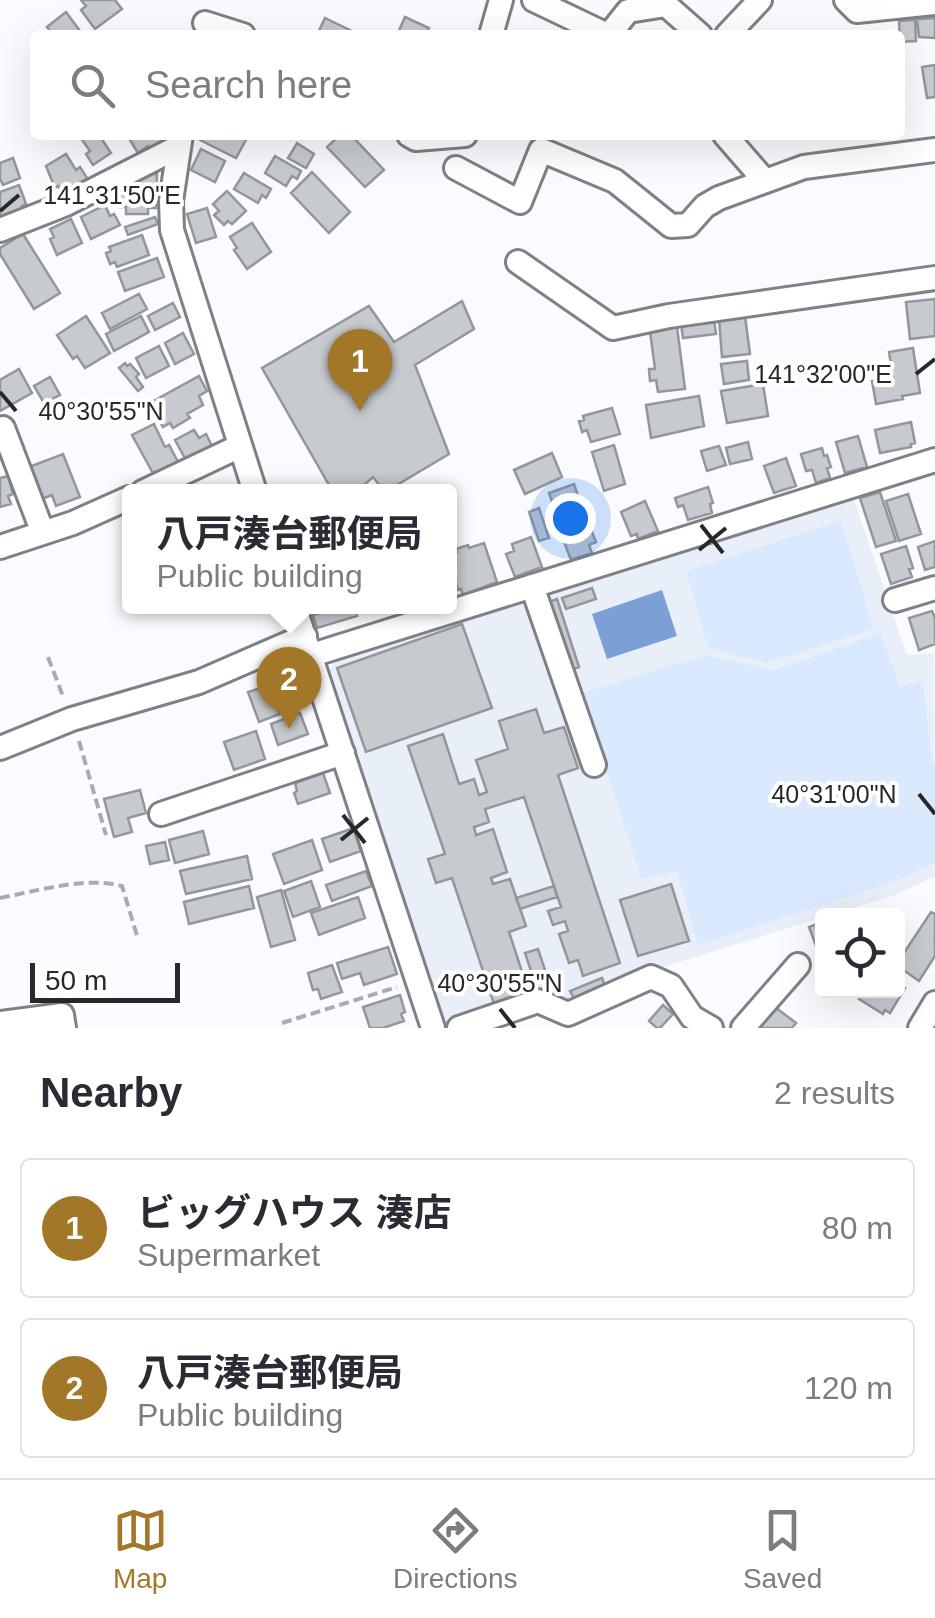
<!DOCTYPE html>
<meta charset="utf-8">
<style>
body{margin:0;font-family:Arial,"Noto Sans JP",sans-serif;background:#f2f2f3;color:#2b2b33}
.controls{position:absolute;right:30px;bottom:30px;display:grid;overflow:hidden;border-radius:10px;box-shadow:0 10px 40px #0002}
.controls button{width:90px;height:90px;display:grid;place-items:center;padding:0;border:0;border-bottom:2px solid #e1e1e2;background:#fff;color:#2b2b33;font:50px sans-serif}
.scale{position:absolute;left:30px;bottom:25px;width:150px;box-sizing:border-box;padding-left:10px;border:5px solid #27282a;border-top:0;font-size:28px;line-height:35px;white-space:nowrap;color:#27282a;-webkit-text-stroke:8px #fff;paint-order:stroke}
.you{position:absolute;left:570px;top:518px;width:35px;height:35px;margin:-25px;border:8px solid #fff;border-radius:50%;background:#1a73e8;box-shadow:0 0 0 15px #1a73e833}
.badge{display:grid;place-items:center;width:65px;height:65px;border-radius:50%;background:#a37728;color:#fff;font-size:32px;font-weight:700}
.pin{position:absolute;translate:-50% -82px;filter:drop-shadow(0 2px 5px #0008)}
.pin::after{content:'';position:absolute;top:52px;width:35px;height:30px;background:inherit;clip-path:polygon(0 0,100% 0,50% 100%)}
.popup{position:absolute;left:122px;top:484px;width:335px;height:130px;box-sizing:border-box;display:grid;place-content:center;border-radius:10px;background:#fff;filter:drop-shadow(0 2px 8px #0005);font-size:32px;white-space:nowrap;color:#7c7c81}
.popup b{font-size:38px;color:#2b2b33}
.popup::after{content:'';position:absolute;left:50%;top:100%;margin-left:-20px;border:20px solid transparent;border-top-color:#fff}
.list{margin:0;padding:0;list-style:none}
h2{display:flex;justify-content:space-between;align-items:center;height:130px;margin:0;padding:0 40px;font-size:42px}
h2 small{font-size:32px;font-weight:400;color:#7c7c81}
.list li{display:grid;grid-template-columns:65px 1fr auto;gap:30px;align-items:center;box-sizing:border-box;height:140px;margin:0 20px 20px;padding:0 20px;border:2px solid #e1e1e2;border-radius:10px}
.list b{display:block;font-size:38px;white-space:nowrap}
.list p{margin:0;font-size:32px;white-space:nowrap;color:#7c7c81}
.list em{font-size:32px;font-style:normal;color:#7c7c81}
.icon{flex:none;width:55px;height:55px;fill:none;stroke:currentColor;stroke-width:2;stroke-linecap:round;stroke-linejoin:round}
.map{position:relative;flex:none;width:935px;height:1028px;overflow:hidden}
.search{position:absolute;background:#fff;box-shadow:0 10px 40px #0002;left:30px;right:30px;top:30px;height:110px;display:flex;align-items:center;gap:25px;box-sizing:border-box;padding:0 35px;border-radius:10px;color:#7c7c81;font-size:38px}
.sheet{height:450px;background:#fff}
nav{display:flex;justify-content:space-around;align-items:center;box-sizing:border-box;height:140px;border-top:2px solid #e1e1e2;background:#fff;font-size:28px;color:#7c7c81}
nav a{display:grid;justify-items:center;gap:5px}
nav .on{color:#a37728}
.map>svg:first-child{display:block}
.built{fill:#e9eff9}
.green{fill:#dbe9fe}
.water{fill:#7ca0d6}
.building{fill:#c7cacf;stroke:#93969b;stroke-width:2.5}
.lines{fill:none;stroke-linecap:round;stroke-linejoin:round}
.minor-casing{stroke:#7e8186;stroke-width:28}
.path{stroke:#a9abad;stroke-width:4;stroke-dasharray:10 5;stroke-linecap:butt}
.minor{stroke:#fff;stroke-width:22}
.ticks{fill:none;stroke:#27282a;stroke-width:4}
.ticks-label{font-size:25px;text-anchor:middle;fill:#27282a;stroke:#fff;stroke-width:8;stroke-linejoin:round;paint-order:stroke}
</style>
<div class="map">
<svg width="935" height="1028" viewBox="0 0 935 1028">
<rect width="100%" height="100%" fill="#f9fbfe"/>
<path class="built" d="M852,494l55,161 27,-2 1,223 -37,18 -241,75 -80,36 -74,3 -56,19 -119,-356 11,-15z"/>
<path class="green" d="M841,521l33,108 -108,34 -58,-16 -22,-76z
M881,633l19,54 23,-6 8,75 4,11v96l-42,19 -195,63 -21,-74 -36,8 -59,-186 123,-38 67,15z"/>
<path class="water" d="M662,590l15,46 -70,23 -15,-45z"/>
<path class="building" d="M81,0h34l7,9 -27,20 -14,-19 5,-4z
M66,12l17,23h-30l-6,-8z
M405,17l24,11 -4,7h-28z
M325,18l33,16v1h-41z
M935,18v20l-16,-1 -2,-18z
M915,20l1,21 -16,1 -1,-21z
M935,65v32l-8,1 -5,-31z
M83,135h16l12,18 -18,12 -7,-11 4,-3 -10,-14z
M137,135h27l-2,1 3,4 -15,9 -2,-3 -10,7 -8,-13z
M202,135h40l5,3 -11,20 -36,-18z
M340,135h11l33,35 -19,17 -38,-40z
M297,143l17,11 -8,14 -18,-10z
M201,149l24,12 -10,21 -24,-12z
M66,154l10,16 4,-3 9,14 -12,7 -2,-3 -13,7 -4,-6 -3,2 -9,-22z
M275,156l26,15 -4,8 -5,-3 -6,10 -21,-13z
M13,158l7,20 -17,7 -3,-6v-16z
M312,172l38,40 -21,21 -38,-40z
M244,173l27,16 -5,9 -4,-3 -4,8 -24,-14z
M145,174h12l-1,34h-8v6h-22v-7h-6v-13h7v-9z
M19,185l7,19 -4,2 1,3 -23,9v-26z
M227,191l19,20 -14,13 -4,-3 -4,4 -10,-10 5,-4 -6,-7z
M105,205l5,11 4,-2 6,11 -29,14 -10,-22z
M207,208l9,29 -20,6 -9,-29z
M155,217l3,7 -30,11 -3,-8z
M71,219l11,24 -25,12 -7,-16 4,-2 -4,-8z
M252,223l19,29 -24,17 -13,-19 3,-2 -7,-11z
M23,234l37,59 -26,16 -34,-55v-6z
M142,235l7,20 -32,12 -2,-5 -5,2 -4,-11 5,-2 -2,-4z
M157,258l7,19 -39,14 -7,-19z
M139,294l8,15 -37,20 -8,-16z
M935,299v37l-25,3 -4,-37z
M462,301l12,28 -59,36 34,89 -64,38 -12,-15 -17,15h-23l-71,-124 107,-62 25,36z
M173,303l7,14 -25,13 -7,-14z
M86,316l24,37 -25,15 -8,-12 -4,3 -16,-24z
M141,316l8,16 -35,19 -8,-17z
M745,316l5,38 -28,3 -3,-38z
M714,319l2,15 -33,4 -2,-15z
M677,327l8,62 -27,3 -2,-12 -6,1 -1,-12h6l-5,-38z
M183,333l11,21 -19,10 -10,-21z
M159,346l10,20 -23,12 -10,-20z
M913,348l7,45 -18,3 1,3 -27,5 -4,-23 21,-4 -4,-25z
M747,361l2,19 -25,4 -3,-20z
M125,363l2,3 3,-2 9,10 -3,3 7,10 -5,4 -19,-23z
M19,369l13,24 -32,18v-31z
M199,376l8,15 -8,5 4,9 -16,9 3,4 -17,10 -3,-5 -7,4 -13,-24z
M50,377l10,18 -16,8 -10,-17z
M763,384l5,32 -41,7 -6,-32z
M699,396l5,30 -53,12 -5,-33z
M612,408l8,26 -29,8 -4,-12 -5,2 -3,-11 5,-1 -1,-4z
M911,422l4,21 -4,1v3l-31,6 -5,-23z
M154,424l11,23 4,-2 9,17 -24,13 -22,-40z
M194,430l5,8 7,-4 7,14 -26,14 -12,-22z
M858,436l9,31 -22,6 -9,-31z
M748,442l4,17 -22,5 -4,-16z
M614,445l11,39 -21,7 -12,-39z
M719,446l7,19 -19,6 -6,-20z
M822,448l2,8 3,-1 4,12 -4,1 3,10 -14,5 -4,-13 -6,1 -5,-17z
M552,453l10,24 -37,17 -11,-24z
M63,454l17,43 -24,9 -4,-11 -10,4 -13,-32z
M786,458l10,28 -22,7 -10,-27z
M8,476l5,18 -5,2 3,8 -11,3v-29z
M574,484l9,26 -25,9 -9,-26z
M708,487l5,16 -3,1 2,9 -24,7 -5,-15 -5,2 -3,-9z
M880,492l16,49 -20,6 -16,-49z
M908,494l13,40 -22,7 -13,-40z
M645,501l13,30 -20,8 -1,-5 -6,2 -10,-24z
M539,508l10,30 -10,3 -10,-29z
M586,516l10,26 -7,3 3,8 -21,7 -13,-34z
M531,537l11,30 -27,10 -9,-23 8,-3 -2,-7z
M935,541v26l-10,3 -7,-23z
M484,543l13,39 -34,13 -2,-6 -3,1 -4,-13 2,-1 -3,-9 3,-1 -4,-12 5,-2 -1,-3 12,-4 1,3z
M906,546l7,22 -4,1 3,8 -21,7 -10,-30z
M592,588l4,11 -30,10 -4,-11z
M557,599l22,68 -8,3 -22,-68z
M318,606h36l3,10 -40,12 -4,-13 7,-2z
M932,611l3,7v26l-16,6 -10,-32z
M462,624l30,84 -126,44 -29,-84z
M294,654l10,28 -11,4 3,8 -15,5 -13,-36z
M270,685l10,29 -21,8 -11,-30z
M536,709l8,24 20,-6 14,41 -20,7 62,188 -37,13 -5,-16 -9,3 -10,-29 9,-3 -3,-10 -12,4 -5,-14 13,-4 -37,-110 -39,12 4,13 -15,5 2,8 17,-6 14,43 -16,6 2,6 17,-5 16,47 -17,6 20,61 -35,11 -42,-126 -16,5 -8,-24 17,-5 -37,-108 35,-12 16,50 15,-5 5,16 8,-3 -11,-32 32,-11 -9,-28z
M300,713l8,21 -30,11 -7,-21z
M256,731l9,28 -31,11 -10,-28z
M323,773l7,20 -32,11 -4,-11 3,-2 -2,-8z
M140,790l6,23 -18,5 4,14 -18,5 -10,-38z
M353,828l8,23 -31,11 -8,-23z
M203,831l6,23 -34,9 -6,-23z
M312,840l10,30 -38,14 -11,-30z
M165,842l4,18 -19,4 -4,-18z
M247,856l5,23 -66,15 -6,-23z
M366,871l6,15 -40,15 -6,-16z
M311,881l9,26 -27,10 -9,-26z
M671,884l18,57 -51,15 -18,-56z
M249,886l5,22 -65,16 -5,-22z
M554,886l3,11 -37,12 -4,-11z
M281,890l14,50 -24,7 -14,-50z
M358,897l7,21 -46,17 -8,-22z
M931,912l4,2v42l-16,25 -21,-15v-4z
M822,922v31l-3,1 -10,-27z
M388,947l9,27 -33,11 -4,-12 -18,6 -5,-16z
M538,949l10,30 -13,4 -10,-30z
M332,965l10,27 -21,7 -3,-10 -5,1 -5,-17z
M602,978l3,8 -31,12 -4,-7z
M898,984l7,4 -15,25 -5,-3 -2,4 -24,-15 5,-8h34z
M400,995l5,17 -4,2 3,7 -21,7h-13l-7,-21z
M663,1005l10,9 -13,14h-3l-8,-7z
M775,1007l21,16 -4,5h-34z"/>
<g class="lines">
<g class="minor-casing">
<path id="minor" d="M534,0l73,35
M846,0l11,11 78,-8
M205,23l38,12
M491,35l10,-35
M609,35l19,-24 38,-6 34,30
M727,35l33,-35
M181,135l-10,66 1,29 83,262
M409,135l7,4 49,-4
M725,135l40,46
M456,168l64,34 21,-52 74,31 56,45 17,-1 17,-19 14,-8 85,-31 131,-17
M0,230l66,-26 112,-57
M518,262l95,66 56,-12 266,-38
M3,428l40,105
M143,492l97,-46
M0,547l73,-24 56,-25
M532,586l62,179
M895,600l40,-12
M294,606l139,422
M312,655l623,-195
M0,748l72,-29 127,-37 106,-46
M161,814l182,-61
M0,1023l62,-8 2,13
M459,1028l79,-27 30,13 83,-37 20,9 21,31 19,11
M743,1028l55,-63
M920,1028l15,-25"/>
</g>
<path class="path" d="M48,657l16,42
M79,741l27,94
M0,898c37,-7 87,-22 122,-12l16,53
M282,1023l115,-36"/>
<use href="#minor" class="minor"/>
</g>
<path class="ticks" d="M0,211l19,-16M916,374l19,-15M0,392l16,19M701,525l22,28M699,550l27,-22M919,794l16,20M343,815l22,28M341,840l27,-22M500,1009l15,19"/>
<g class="ticks-label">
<text x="112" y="204">141°31'50"E</text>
<text x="823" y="383">141°32'00"E</text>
<text x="101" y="420">40°30'55"N</text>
<text x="834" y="803">40°31'00"N</text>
<text x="500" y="992">40°30'55"N</text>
</g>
</svg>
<div class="controls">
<button><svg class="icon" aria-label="locate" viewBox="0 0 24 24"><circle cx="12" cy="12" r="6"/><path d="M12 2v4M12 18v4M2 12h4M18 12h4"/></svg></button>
</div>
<div class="scale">50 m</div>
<div class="you"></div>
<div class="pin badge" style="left:360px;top:411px">1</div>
<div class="pin badge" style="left:289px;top:729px">2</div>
<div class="popup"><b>八戸湊台郵便局</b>Public building</div>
<div class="search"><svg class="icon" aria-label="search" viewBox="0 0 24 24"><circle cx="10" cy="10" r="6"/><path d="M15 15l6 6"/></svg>Search here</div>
</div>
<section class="sheet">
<h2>Nearby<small>2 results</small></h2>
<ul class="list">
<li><span class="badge">1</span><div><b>ビッグハウス 湊店</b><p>Supermarket</p></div><em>80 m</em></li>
<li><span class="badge">2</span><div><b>八戸湊台郵便局</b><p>Public building</p></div><em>120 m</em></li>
</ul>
</section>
<nav>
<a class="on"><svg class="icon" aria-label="map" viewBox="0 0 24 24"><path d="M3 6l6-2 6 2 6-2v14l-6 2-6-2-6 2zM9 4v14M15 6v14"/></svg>Map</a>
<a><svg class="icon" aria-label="directions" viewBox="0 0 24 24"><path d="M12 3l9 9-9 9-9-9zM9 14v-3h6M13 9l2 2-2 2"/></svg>Directions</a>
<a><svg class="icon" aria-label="saved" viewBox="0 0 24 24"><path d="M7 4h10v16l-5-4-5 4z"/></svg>Saved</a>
</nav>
